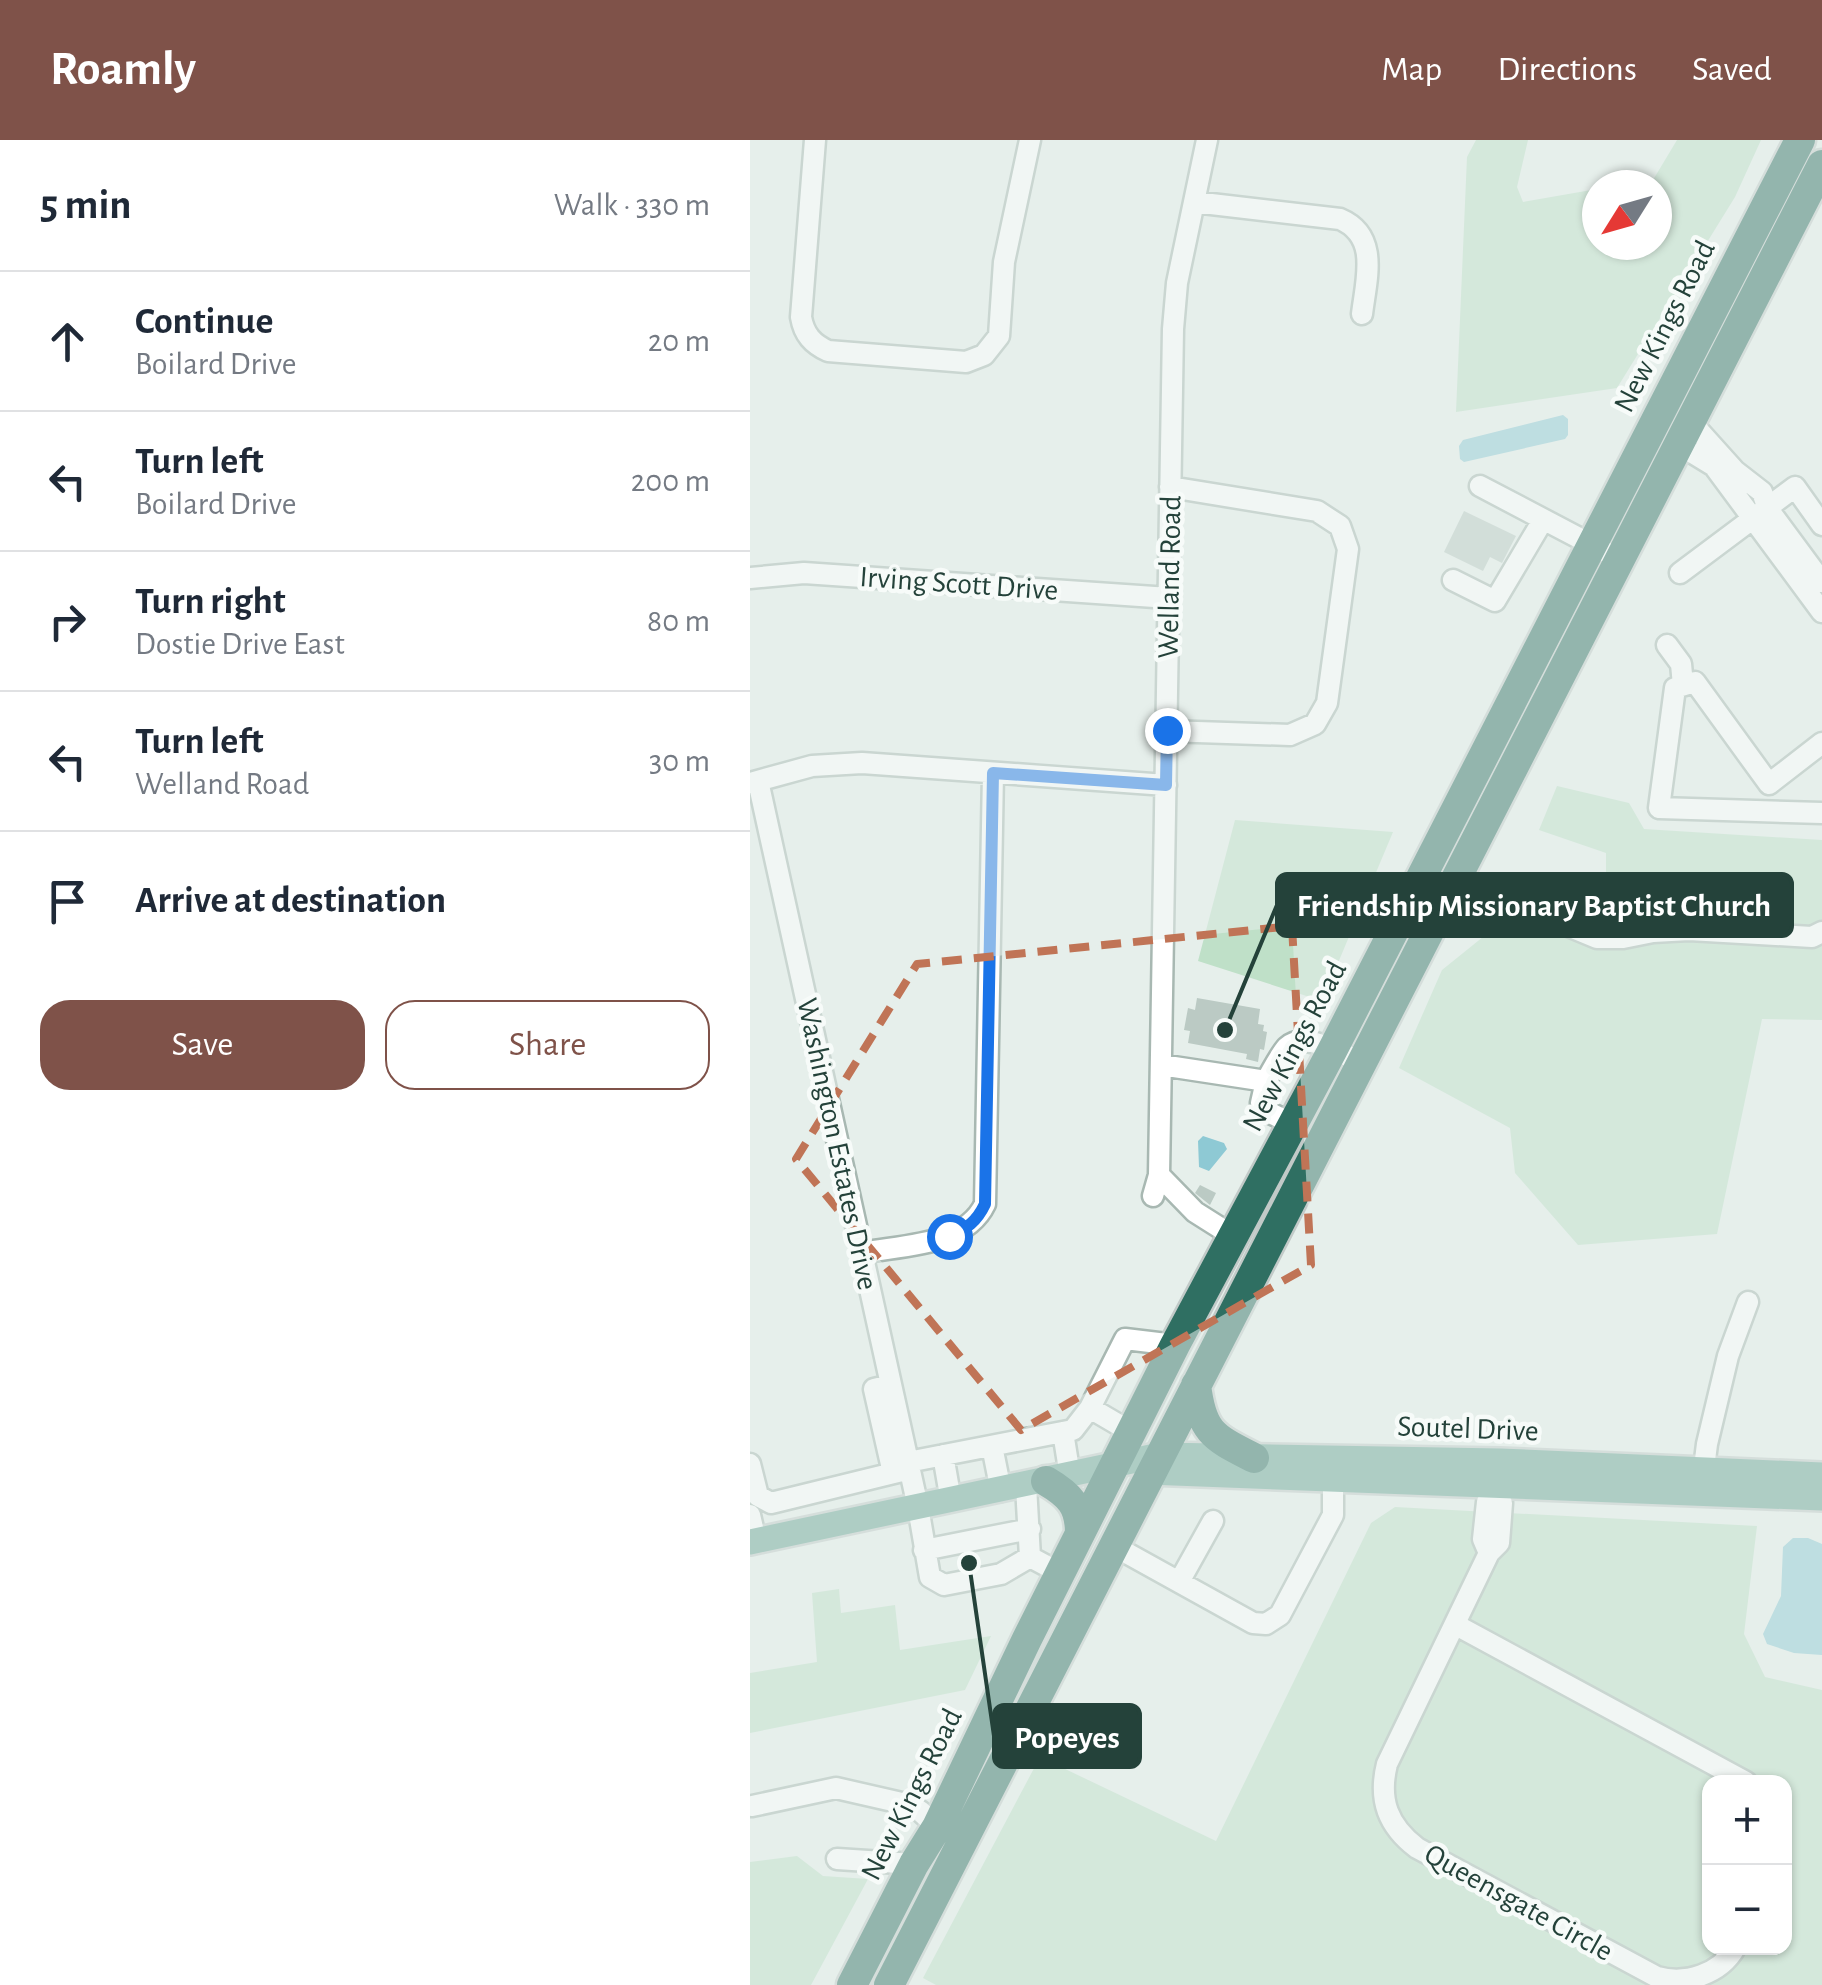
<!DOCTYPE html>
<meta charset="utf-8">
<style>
body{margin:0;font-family:"Alegreya Sans",sans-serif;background:#f2f2f3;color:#1f2937}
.controls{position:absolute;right:30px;bottom:30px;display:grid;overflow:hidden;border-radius:20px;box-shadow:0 2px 8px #0004}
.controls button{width:90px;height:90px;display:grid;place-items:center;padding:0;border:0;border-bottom:2px solid #e0e1e3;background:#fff;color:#1f2937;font:50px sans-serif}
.compass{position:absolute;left:832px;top:30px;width:90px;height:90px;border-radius:50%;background:#fff;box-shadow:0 2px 8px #0004;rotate:233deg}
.stop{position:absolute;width:30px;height:30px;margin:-22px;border:8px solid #1a73e8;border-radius:50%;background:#fff}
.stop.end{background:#1a73e8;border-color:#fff;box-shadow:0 2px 10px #0008}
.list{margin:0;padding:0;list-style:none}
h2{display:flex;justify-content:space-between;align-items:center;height:130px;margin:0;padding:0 40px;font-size:42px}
h2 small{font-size:32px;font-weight:400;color:#747a83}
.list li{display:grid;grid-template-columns:65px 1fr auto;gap:30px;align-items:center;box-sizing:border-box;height:140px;padding:0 40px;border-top:2px solid #e0e1e3}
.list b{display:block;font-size:38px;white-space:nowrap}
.list p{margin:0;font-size:32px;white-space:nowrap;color:#747a83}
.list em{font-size:32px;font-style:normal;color:#747a83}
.actions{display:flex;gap:20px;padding:30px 40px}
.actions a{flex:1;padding:22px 0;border:2px solid #7f5249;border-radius:30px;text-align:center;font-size:35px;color:#7f5249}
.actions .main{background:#7f5249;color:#fff}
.icon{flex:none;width:55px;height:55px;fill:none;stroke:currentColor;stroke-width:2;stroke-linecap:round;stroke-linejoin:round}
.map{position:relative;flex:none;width:1072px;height:1845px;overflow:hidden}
header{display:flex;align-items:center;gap:60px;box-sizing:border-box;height:140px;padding:0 50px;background:#7f5249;color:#fff}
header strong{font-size:48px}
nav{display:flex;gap:55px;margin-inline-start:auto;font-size:35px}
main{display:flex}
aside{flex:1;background:#fff}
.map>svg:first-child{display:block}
.green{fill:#bfe0c8;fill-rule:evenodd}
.water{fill:#8ec9d4}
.building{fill:#bbcac4}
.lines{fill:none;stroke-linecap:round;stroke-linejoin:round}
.minor-casing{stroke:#a8b8b2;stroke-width:25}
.major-casing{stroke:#c2cac8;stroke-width:30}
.highway-casing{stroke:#c2cac8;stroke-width:35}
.minor{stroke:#fff;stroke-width:20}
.major{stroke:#6aa596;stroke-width:25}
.highway{stroke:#2f6f62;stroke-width:30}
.route{stroke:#1a73e8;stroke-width:12}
.marked{fill:none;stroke:#c07456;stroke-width:8;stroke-dasharray:20 12;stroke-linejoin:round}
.labels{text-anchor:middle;stroke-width:9;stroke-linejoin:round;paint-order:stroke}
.street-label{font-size:30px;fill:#24423a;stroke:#f7fbf9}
.leader{fill:none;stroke:#24423a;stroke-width:4}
.callout-dot{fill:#24423a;stroke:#f7fbf9;stroke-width:4}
.callout{fill:#24423a;stroke:#24423a;stroke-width:4}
.callout-label{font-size:32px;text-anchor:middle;font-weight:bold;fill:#fff}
</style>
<header>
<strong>Roamly</strong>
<nav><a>Map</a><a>Directions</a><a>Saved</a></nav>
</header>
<main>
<aside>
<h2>5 min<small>Walk · 330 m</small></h2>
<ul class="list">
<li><svg class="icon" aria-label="ahead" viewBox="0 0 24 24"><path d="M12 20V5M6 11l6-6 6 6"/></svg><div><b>Continue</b><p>Boilard Drive</p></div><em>20 m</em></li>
<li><svg class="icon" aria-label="left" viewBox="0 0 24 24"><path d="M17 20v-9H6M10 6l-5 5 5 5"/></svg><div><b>Turn left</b><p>Boilard Drive</p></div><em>200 m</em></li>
<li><svg class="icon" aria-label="right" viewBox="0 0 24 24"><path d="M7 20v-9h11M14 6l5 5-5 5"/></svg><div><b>Turn right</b><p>Dostie Drive East</p></div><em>80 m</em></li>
<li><svg class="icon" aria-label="left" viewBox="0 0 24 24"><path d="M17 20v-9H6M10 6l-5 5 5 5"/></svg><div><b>Turn left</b><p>Welland Road</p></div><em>30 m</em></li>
<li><svg class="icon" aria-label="arrive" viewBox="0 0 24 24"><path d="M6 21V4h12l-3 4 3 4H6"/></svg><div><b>Arrive at destination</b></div></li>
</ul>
<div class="actions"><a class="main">Save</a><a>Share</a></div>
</aside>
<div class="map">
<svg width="1072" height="1845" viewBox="0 0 1072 1845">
<rect width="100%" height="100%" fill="#e6efeb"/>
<path class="green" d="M726,0h52l-11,47 6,15 74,-13v56h60v-60h-33l29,-5 24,-40h84l-26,57 -118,191 -161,24 11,-255z
M807,646l72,17 15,26 178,11v180l-60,-1 -45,215 -139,11 -63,-72 -5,-45 -111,-60 43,-98 62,-50 48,-10 21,-19 33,-11v-27l-67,-23z
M485,680l158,12 -71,169 -124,-40z
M645,1367l362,19 -13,108 21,43 57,13v295h-886l-13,-7 117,-221 176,84 155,-318zM959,1642h75v166h-75z
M89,1449l2,24 54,-8 5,45 91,-14 -26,54 -215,43v-60l67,-11 -5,-69z
M47,1716l26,20 45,3 -57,106h-61v-123z"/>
<path class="water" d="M813,275l5,4v16l-3,4 -101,23 -4,-3 -1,-13 4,-6z
M453,996l21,7 3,6 -18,22 -10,-4 -1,-26z
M1043,1398h15l14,6v111l-28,-2 -27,-9 -4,-10 18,-38 2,-49z"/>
<path class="building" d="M714,371l52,25 -14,27 -12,-6 -7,14 -39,-19z
M447,858l63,11 -2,15 6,1 -1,6 4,1 -3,18 -4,-1 -2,13 -12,-3 1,-5 -59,-11 2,-12 -6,-1 4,-22 7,2z
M450,1045l16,8 -6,12 -15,-12z"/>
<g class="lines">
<g class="minor-casing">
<path id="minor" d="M65,0l-14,177c3,18 12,27 27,34l138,11 18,-7 15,-19 5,-74 26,-122
M444,62l146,17c40,17 26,61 22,95
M940,281l45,50 27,21 6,17 54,73
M928,304l36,22 108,146
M730,346l139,73
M930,433l115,-86 27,38
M0,438l54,-5 365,25
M703,440l42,21 48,-81
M917,505l14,19 2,21
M417,591l123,4 25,-11 12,-21 21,-154 -8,-23 -23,-15 -147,-24
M1072,603l-53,41 -74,-102 -20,6 -16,120 163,5
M8,641l160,726 12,70 14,8 57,-11 29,-17
M0,643l62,-17 50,-3 304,22
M698,754l108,27 41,17h26l30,-6 36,-2 123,7 10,-5
M411,925l105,16 -5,22 5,8 27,13
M516,941c6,-10 13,-25 21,-34 18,-17 56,8 74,15
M409,1035l36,37 38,24
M403,1056l6,-21 14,-846 4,-46 30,-143
M112,1113c41,-8 103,-7 123,-49l8,-431
M141,1245l-17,4 19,84
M340,1268l41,24
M313,1292l7,44
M242,1306l9,45
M193,1315l8,46
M158,1322l165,-32 17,-22 35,-69 50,6
M0,1324l8,32 13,7 139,-34
M952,1344l5,-40 21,-88 20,-54
M276,1346l4,71 30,16
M744,1355l8,8 -3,40 -10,10 -102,211c-9,36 1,62 30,84l240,129c29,8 63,-3 78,-29
M0,1375l6,26
M364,1406l139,77 13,1 14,-9 53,-100v-35
M174,1410l106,-21
M739,1413l-6,-14 4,-37 7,-7 1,-10
M429,1442l34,-61
M706,1485l290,157
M2,1666l84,-18 70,16 14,7 23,21
M87,1719l77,5"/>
</g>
<g class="major-casing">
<path id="major" d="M398,1332l674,26
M0,1402l410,-87 340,6 322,14"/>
</g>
<g class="highway-casing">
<path id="highway" d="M446,1245c6,48 17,52 58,73
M296,1341c24,14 34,25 34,52
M102,1845l62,-121 23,-37 90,-188 148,-294 157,-294 468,-911
M139,1845l933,-1820"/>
</g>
<use href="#minor" class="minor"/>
<use href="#major" class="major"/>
<use href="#highway" class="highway"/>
</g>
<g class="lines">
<path class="route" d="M199,1096c18,-7 28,-15 36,-32l8,-431 173,12 1,-55"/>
</g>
<path d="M0 0H1072V1845H0ZM542,786l19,339 -290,165 -225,-271 121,-195z" fill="#e6efeb" fill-opacity=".55" fill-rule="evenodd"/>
<path class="marked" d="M542,786l19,339 -290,165 -225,-271 121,-195z"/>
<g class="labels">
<g class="street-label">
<text transform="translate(914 186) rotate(-63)" y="10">New Kings Road</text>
<text transform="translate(419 437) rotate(-89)" y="10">Welland Road</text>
<text transform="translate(209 443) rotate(4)" y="10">Irving Scott Drive</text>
<text transform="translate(544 906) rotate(-62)" y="10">New Kings Road</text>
<text transform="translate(88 1004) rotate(78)" y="10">Washington Estates Drive</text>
<text transform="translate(718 1288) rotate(2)" y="10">Soutel Drive</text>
<text transform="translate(161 1654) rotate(-63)" y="10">New Kings Road</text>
<text transform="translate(769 1762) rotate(29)" y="10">Queensgate Circle</text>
</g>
</g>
<path class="leader" d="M475 890L527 765M219 1423L244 1596"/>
<g class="callout-dot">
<circle cx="475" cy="890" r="10"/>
<circle cx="219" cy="1423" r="10"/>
</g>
<g class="callout">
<rect x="527" y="734" width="515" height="62" rx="10"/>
<rect x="244" y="1565" width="146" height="62" rx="10"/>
</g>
<g class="callout-label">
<text x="784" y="776">Friendship Missionary Baptist Church</text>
<text x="317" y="1608">Popeyes</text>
</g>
</svg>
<div class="controls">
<button>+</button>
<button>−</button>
</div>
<svg class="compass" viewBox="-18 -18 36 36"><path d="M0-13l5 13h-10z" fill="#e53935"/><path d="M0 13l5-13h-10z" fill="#747a83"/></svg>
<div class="stop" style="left:199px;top:1096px"></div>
<div class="stop end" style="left:417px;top:590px"></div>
</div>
</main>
